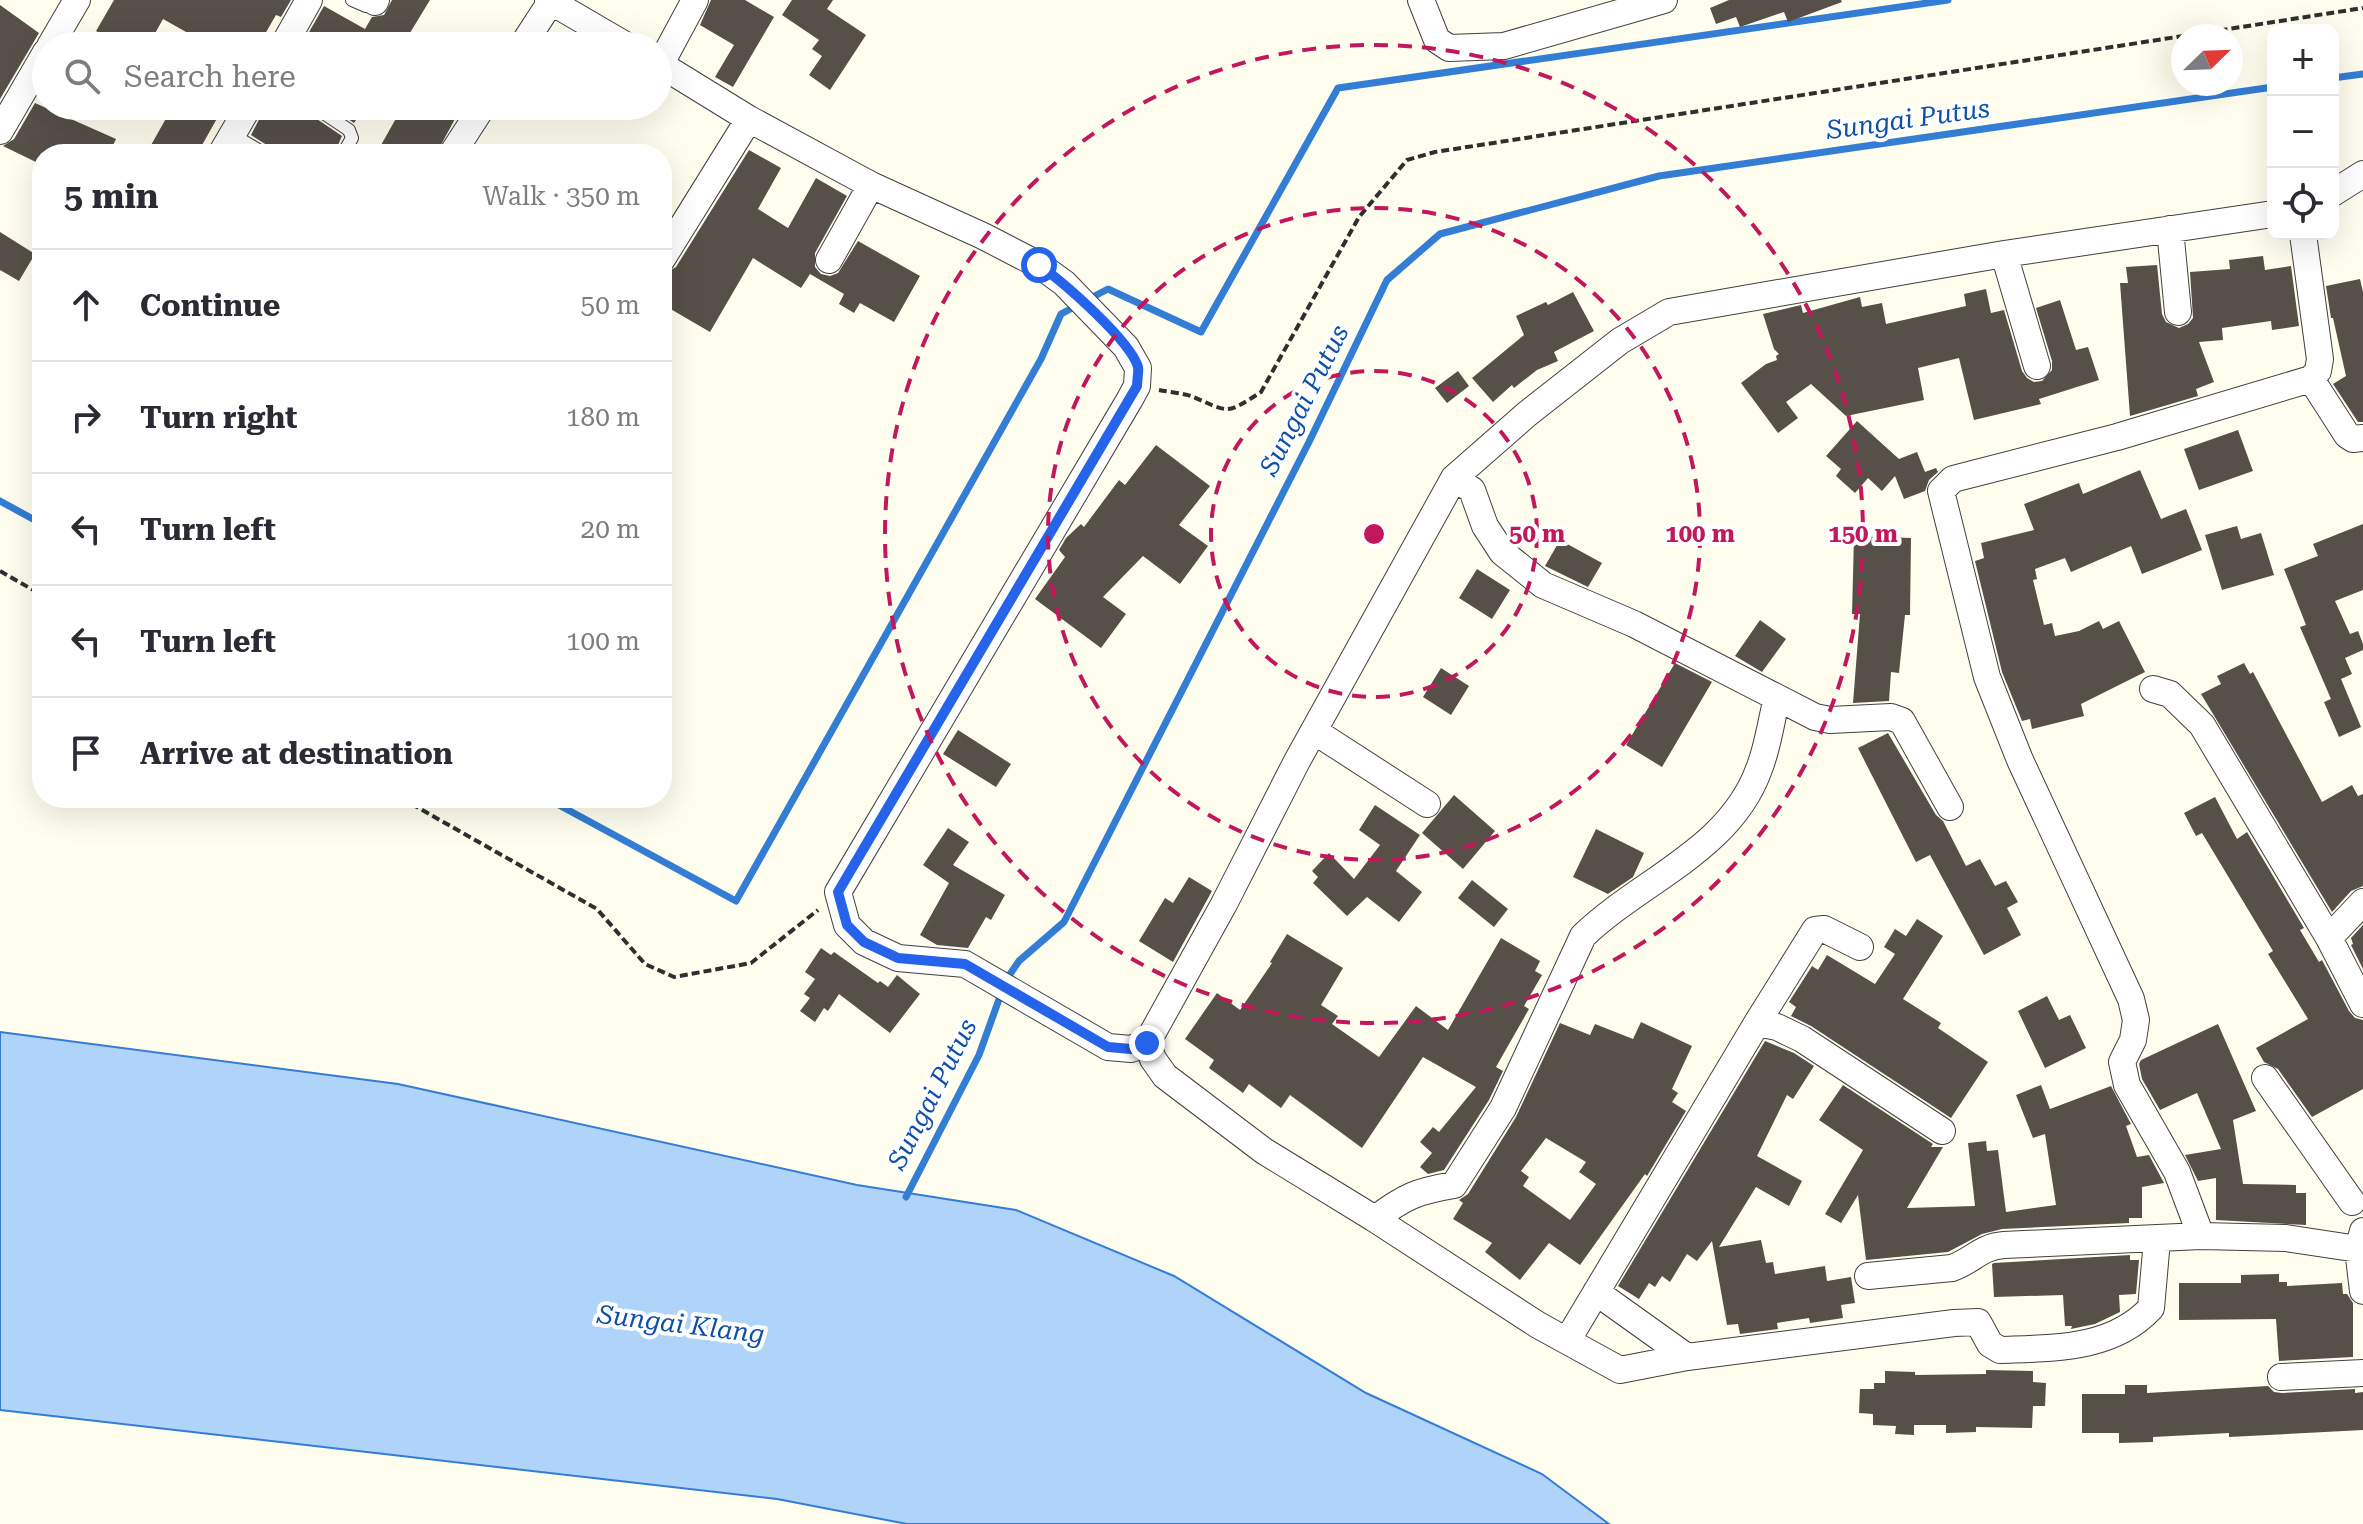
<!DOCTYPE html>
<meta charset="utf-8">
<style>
body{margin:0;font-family:"Roboto Serif",serif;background:#f7f7f7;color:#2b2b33}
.controls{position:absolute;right:24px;top:24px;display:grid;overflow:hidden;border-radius:16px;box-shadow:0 8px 32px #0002}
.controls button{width:72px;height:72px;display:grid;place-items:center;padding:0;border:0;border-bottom:2px solid #e1e1e2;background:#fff;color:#2b2b33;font:40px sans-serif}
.compass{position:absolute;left:2171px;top:24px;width:72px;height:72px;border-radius:50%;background:#fff;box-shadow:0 8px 32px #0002;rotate:67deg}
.stop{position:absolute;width:24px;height:24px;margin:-18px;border:6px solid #2563eb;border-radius:50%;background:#fff}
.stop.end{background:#2563eb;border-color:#fff;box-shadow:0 2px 8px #0008}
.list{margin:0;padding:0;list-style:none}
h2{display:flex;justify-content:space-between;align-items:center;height:104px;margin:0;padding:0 32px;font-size:34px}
h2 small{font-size:26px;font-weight:400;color:#7c7c81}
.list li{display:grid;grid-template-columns:52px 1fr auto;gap:24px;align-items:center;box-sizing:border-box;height:112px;padding:0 32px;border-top:2px solid #e1e1e2}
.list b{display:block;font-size:30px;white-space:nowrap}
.list em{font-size:26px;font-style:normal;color:#7c7c81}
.icon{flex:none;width:44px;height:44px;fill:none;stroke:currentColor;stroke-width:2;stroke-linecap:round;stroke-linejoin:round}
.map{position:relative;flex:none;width:2363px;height:1524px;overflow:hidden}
.search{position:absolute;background:#fff;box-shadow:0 8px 32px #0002;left:32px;top:32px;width:640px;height:88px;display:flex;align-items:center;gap:20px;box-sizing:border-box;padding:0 28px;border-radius:44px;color:#7c7c81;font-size:30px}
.panel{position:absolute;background:#fff;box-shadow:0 8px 32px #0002;left:32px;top:144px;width:640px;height:664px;border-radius:32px}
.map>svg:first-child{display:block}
.water{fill:#b0d3f9;stroke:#337dd4;stroke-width:2}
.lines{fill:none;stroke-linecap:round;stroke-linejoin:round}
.stream{stroke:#337dd4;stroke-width:7}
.building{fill:#575049;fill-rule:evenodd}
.service-casing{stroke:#404040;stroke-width:14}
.minor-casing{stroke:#404040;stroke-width:28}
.path{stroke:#2f2f2f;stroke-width:4;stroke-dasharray:8 4;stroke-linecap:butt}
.service{stroke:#fff;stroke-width:12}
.minor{stroke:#fff;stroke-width:26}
.route{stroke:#2563eb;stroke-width:10}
.ring{fill:none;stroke:#c2185b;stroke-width:4;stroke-dasharray:14 10}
.labels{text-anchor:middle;stroke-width:8;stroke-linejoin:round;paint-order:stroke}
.water-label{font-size:26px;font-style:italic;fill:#104fa6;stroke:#fff}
.centre{fill:#c2185b;stroke:#fff;stroke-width:4}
.ring-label{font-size:24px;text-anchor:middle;font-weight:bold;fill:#c2185b;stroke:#fff;stroke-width:8;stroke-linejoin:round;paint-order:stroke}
</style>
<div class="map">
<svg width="2363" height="1524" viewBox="0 0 2363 1524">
<rect width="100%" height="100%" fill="#fffeee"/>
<path class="water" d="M0,1032l398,52 459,101 159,25 158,66 192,117 176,81 67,50h-702l-130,-25 -777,-89z"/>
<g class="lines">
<path class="stream" d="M2333,78l30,-4
M1087,300l21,-11 93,43 137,-244 610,-88
M0,501l42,23
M546,798l190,103 305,-542 20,-45 15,-8
M1006,980l13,-19 45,-39 245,-480 78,-162 53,-46 219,-58 614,-89
M906,1197l73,-142 23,-64"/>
</g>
<path class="building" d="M114,0h177l-10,17 -5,-2 -18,31h-47l-48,-27 -15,27h-26l-26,-15z
M392,0h38l-28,46h-101l23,-40 41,23 7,-12 12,-2z
M711,0h34l29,17 -41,70 -18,-10 19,-32 -34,-20z
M792,0h41l-6,9 39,26 -36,55 -21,-15 13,-19 -10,-7 7,-9 -37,-25z
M1729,0h112l1,2 -54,20 -4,-10 -44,15 -4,-10 -20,7 -6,-16z
M0,5l39,28 -39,66z
M35,103l81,36 -7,15h-67v11l-39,-19 11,-7z
M173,106h51l-27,48h-51z
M266,106h38l4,7 34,23 -8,18h-60l-4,-7 -19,-12z
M329,106h36l-11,17z
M403,106h59l-26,48h-60z
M749,150l32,18 -23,41 30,19 28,-50 31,18 -32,57v14l6,7 9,2 8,-3 20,-32 62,35 -26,46 -34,-19 -6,10 -15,-9 5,-10 -34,-20 -9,14 -48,-30 -43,74 -48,-28v-29l14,-8z
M0,232l35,22 -16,27 -19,-11z
M2263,256l2,14 26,-4 8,60 -27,4 -1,-9 -49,7 1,12 -24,2 15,40 -18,7 2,7 -68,20 -10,-133h8l-2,-16 31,-2 5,49 4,8 13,6 9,-4 5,-6 -3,-46 40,-3 -1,-9z
M2360,279l3,13v130h-5l-25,-38 13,-8 -13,-58h-2l-5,-32z
M1986,289l5,24 13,-3 18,61 5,7 7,4 8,-1 10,-11v-9l-16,-53 24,-8 16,50 12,-3 11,33 -60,19 2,5 -67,16 -15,-62 -41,10 6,32 -78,16 -35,-32 -25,18 12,16 -20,15 -37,-50 25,-19 11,-4 -1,-4 3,-2 -5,-5 -11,-35 38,-9 2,8 57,-16 2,10 20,-4 4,21 80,-18 -2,-12z
M1573,292l21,39 -40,21 4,9 -21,9 -23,18 -2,-3 -19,17 -21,-24 52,-43 -8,-19 30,-14 2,3z
M1458,371l11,15 -22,17 -12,-15z
M1857,421l42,38 18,-7 8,20 11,-4 2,4 -9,8 -4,11 -21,8 -9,-23 -13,15 -14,-13 -13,15 -19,-17 5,-7 -15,-13z
M2238,430l15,41 -54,19 -15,-41z
M1156,445l54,41 -31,39 29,21 -28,38 -37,-28 -40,41 23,17 -25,34 -66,-49 30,-42 -6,-7 7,-12 15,-14 3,3 35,-47 6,5z
M2140,470l21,49 25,-10 16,41 -60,24 -11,-28 -60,26 -6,-14 -30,11 2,10 -4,1 11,45 8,-2 3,13 24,-5 20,-10 4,8 16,-8 26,51 -64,32 3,12 -52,13 -2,-10 -8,2 -20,-49 -27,-111 9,-3 -3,-15 53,-13 -10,-26 55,-21 4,11z
M2363,524v66l-28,11 15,33 8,-3 5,13v6l-18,8 7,16 -11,5 20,48 -22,10 -15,-35 7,-3 -31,-72 6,-2 -22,-56 34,-13 -5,-12z
M2237,526l4,13 20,-6 13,42 -52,15 -17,-55z
M1854,536l57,2 -1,77h-5l-6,58 -8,-1 -2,29 -36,2 7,-89h-8z
M1560,540l42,23 -14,24 -43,-21z
M1477,569l33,21 -18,29 -33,-21z
M1760,620l26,19 -24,33 -27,-16z
M1675,663l37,19 -50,85 -36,-22z
M2244,663l6,11 3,-2 69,130 30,-17 6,11 5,-2v92l-12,5 -19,21 -131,-218 20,-10 -4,-8z
M1441,668l28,18 -18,29 -28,-18z
M958,730l53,34 -15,23 -53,-33z
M1888,733l48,82 7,6 23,45 14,-7 15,27 11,-5 12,21 -11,6 14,27 -37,20 -54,-100 -14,7 -58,-114z
M1454,795l41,36 -32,38 -41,-36z
M2215,797l22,42 10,-7 57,96 -4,2 19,32 3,-2 27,51 6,7 8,2v69l-51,28 -34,-48 -14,-7 -8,-14 52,-29 -40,-65 5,-3 -71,-118 -6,3 -12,-23z
M1375,805l45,30 -24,36 26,21 -23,30 -32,-25 -20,19 -34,-33 5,-6 -6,-6 17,-18 25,26 26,-34 -21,-15z
M948,828l21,14 -16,23 52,30 -14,25 -5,-3 -18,31 -31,-3 -17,-10 29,-52 -26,-18z
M1596,829l48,24 -11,24 -25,17 -35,-17z
M1189,877l23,14 -39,71 -34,-21 26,-43 8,5z
M1472,880l36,29 -14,18 -36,-29z
M1917,919l26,17 -40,63 38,24 -3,5 50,34 -37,56 -140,-92 -20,-10 5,-9 -7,-5 23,-36 6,4 9,-15 48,29 20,-30 -11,-7 11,-18 11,7z
M2363,925v44l-12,-24 2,-1 -2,-6z
M1287,934l56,34 -22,37 17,11 -6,8 47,33 37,-51 32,24 53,-92 39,23 -5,10 7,4 -18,31 5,3 -33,58 7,4 -14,29 -45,70 -16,4 -8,-7 12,-14 -12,-11 13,-15 6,5 37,-45 -53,-30 -61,91 -72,-53 -9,13 -32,-24 -6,9 -34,-25 5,-8 -29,-21 32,-46 23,17 32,-47 -2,-1z
M821,948l10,7 3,-3 44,31 2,-2 8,6 9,-12 23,19 -30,39 -51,-39 -11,17 -4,-3 -9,14 -15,-11 10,-13 -6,-4 11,-15 -10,-7z
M2047,996l12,24 11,-5 16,33 -41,20 -27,-57z
M1641,1022l51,24 -20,43 6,4 -6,9 14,9 -39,65 -2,-2 -65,91 -31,-22 -29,37 -35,-28 7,-9 -39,-24 10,-16 -4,-3 9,-6 48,-77 44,-94 30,12 5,-11 38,15zM1546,1138l40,24 -7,10 17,12 -26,36 -47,-34 6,-9 -8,-6z
M2218,1024l38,87 -23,9 10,64 53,1v8h10v32l-90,-5v-42l-18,3 -13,-26 36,-6 -24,-56 -37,17 -18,-31 -3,-15 2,-4z
M1765,1041l29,12 20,13 -21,33 -6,-4 -30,61 45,25 -13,25 -33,-19 -37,60 42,-7 5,23 7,-1 2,12 50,-8 2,15 24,-4 4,26 -14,2 2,13 -33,5 -1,-5 -32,5 1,6 -38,5 -2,-10 -11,1 -15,-84 -15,20 -10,-7 -17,28 -8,-6 -7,11 -6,-4 -10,16 -21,-13z
M1843,1085l90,59 -2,3h12l-36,61 68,-2 -7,-63 18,-2 1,10 11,-1 8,62 50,-7 -11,-71 -12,4 -17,-43 25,-10 9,24 61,-23 20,38 -5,2 11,31 12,-2 15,28 -22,4v31h-13v5l-127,6 -20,5 -34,18 -82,8 -8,-65 -17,28 -16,-9 38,-64 -44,-30z
M2130,1255v5h9l-3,34 -17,1 1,17 -25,12 -24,5 1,-3h-7l-2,-31 -69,2 -2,-33 2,-1z
M2279,1274v8h8v4l55,-3 1,11h4l6,9v54l-74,4 -3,-42 -97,1v-37h62v-8z
M1986,1370l47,1v11l13,1 -1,23h-12l-1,22 -56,-1v5l-30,1v-8h-32v10l-19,-1 1,-8 -23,-1v-11l-14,-1 1,-24h14v-6h11v-12l30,1v3l71,-1z
M2125,1385h22v8l121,-7 6,6 8,1 73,-4v4l8,-1v38l-134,7v-4l-76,4v5l-34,1v-10h-37v-39h43z"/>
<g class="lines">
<g class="service-casing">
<path id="service" d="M352,0l14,6 9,-4
M313,106l36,24 3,8 -9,16
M233,135l32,19"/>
</g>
<g class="minor-casing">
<path id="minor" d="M548,0l79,46
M1421,0l16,40 12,8 55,-2 160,-46
M375,2l1,-2
M50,46l27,-46
M283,46l26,-46
M522,46l28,-43
M658,63l91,56 122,66 112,51 56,29 25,18 62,64 12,21 -1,18 -7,13 -292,493 9,33 17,17 34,16 67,6 143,83 23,2 16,-6
M660,65l35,-65
M0,131l46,-79
M221,154l28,-48
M452,154l31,-48
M2333,193l30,-19
M2170,229l8,83
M2004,254l33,112
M662,259l87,-140
M829,260l42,-75
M2311,379l36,56 6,4 10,-1
M1454,478l18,12 13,36 17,26 41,33 91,39 181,93 15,3 61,-3 11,4 48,86
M2153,689l17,5 32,31 127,213 34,66
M1314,731l113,73
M2329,938l34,-36
M1757,1023l58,-93 9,-1 36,18
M2265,1078l87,124
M1375,1219c30,-23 43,-28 79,-34l49,-77 80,-172c58,-56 147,-86 176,-167 9,-22 12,-48 18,-71
M2363,1231l-5,18 5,42
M2201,1236l-24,-64 -50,-87 -5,-23 11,-22 3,-20 -5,-21 -111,-239 -33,-83 -46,-186 12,-12 164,-42 194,-58 7,-8 2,-12 -17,-125
M2157,1240l-6,68c-39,42 -98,40 -151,42l-10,-6 -12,-22 -24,1 -267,34 -67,13 -82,-45 -163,-106 -111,-68 -99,-75 -12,-17 -6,-16 77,-139 73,-143 157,-283 73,-64 93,-73 49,-29 335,-58 269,-40
M1868,1276l84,-8c22,-8 28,-21 52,-23l197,-9 85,2 72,11
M1596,1292l91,65
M1567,1341l190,-318 20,4 25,12 140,92
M2281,1377l82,-4"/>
</g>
<path class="path" d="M2184,36l179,-28
M1159,390c10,2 22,3 32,6 38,16 33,20 70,-4l98,-175 48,-57 28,-8 748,-116
M0,571l42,24
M401,798l196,111 48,55 29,13 77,-14 67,-53"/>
<use href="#service" class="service"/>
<use href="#minor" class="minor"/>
</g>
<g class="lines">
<path class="route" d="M1039,265c24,17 91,75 99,102 1,5 -1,13 -1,19l-299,506 9,33 17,17 34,16 67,6 143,83 23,2 16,-6"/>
</g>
<g class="ring">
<circle cx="1374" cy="534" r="163"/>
<circle cx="1374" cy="534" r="326"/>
<circle cx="1374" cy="534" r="489"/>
</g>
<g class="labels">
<g class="water-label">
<text transform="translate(1908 119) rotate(-8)" y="9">Sungai Putus</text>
<text transform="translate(1304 400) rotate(-63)" y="9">Sungai Putus</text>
<text transform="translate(932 1094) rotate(-63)" y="9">Sungai Putus</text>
<text transform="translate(681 1324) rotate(7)" y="9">Sungai Klang</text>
</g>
</g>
<circle cx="1374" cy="534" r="12" class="centre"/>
<g class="ring-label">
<text x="1537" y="542">50 m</text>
<text x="1700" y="542">100 m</text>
<text x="1863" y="542">150 m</text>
</g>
</svg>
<div class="controls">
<button>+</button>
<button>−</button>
<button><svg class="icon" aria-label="locate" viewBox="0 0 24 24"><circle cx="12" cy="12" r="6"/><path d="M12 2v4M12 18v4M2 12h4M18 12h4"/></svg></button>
</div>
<svg class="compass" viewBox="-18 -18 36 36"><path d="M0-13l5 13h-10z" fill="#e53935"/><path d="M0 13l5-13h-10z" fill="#7c7c81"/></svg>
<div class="stop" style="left:1039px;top:265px"></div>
<div class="stop end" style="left:1147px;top:1043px"></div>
<div class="search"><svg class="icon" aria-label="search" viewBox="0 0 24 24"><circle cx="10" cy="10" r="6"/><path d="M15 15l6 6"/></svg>Search here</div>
<section class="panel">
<h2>5 min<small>Walk · 350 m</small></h2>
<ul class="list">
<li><svg class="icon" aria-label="ahead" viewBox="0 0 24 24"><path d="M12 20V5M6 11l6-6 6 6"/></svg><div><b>Continue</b></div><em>50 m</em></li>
<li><svg class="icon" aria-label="right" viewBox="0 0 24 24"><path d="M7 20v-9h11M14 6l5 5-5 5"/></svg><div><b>Turn right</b></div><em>180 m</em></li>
<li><svg class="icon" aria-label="left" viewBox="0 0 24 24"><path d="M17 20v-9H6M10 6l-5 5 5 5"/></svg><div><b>Turn left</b></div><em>20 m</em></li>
<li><svg class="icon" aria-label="left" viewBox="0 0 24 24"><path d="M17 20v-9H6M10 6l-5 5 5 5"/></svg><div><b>Turn left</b></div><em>100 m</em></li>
<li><svg class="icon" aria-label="arrive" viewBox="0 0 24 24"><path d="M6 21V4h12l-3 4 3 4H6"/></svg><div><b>Arrive at destination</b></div></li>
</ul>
</section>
</div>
